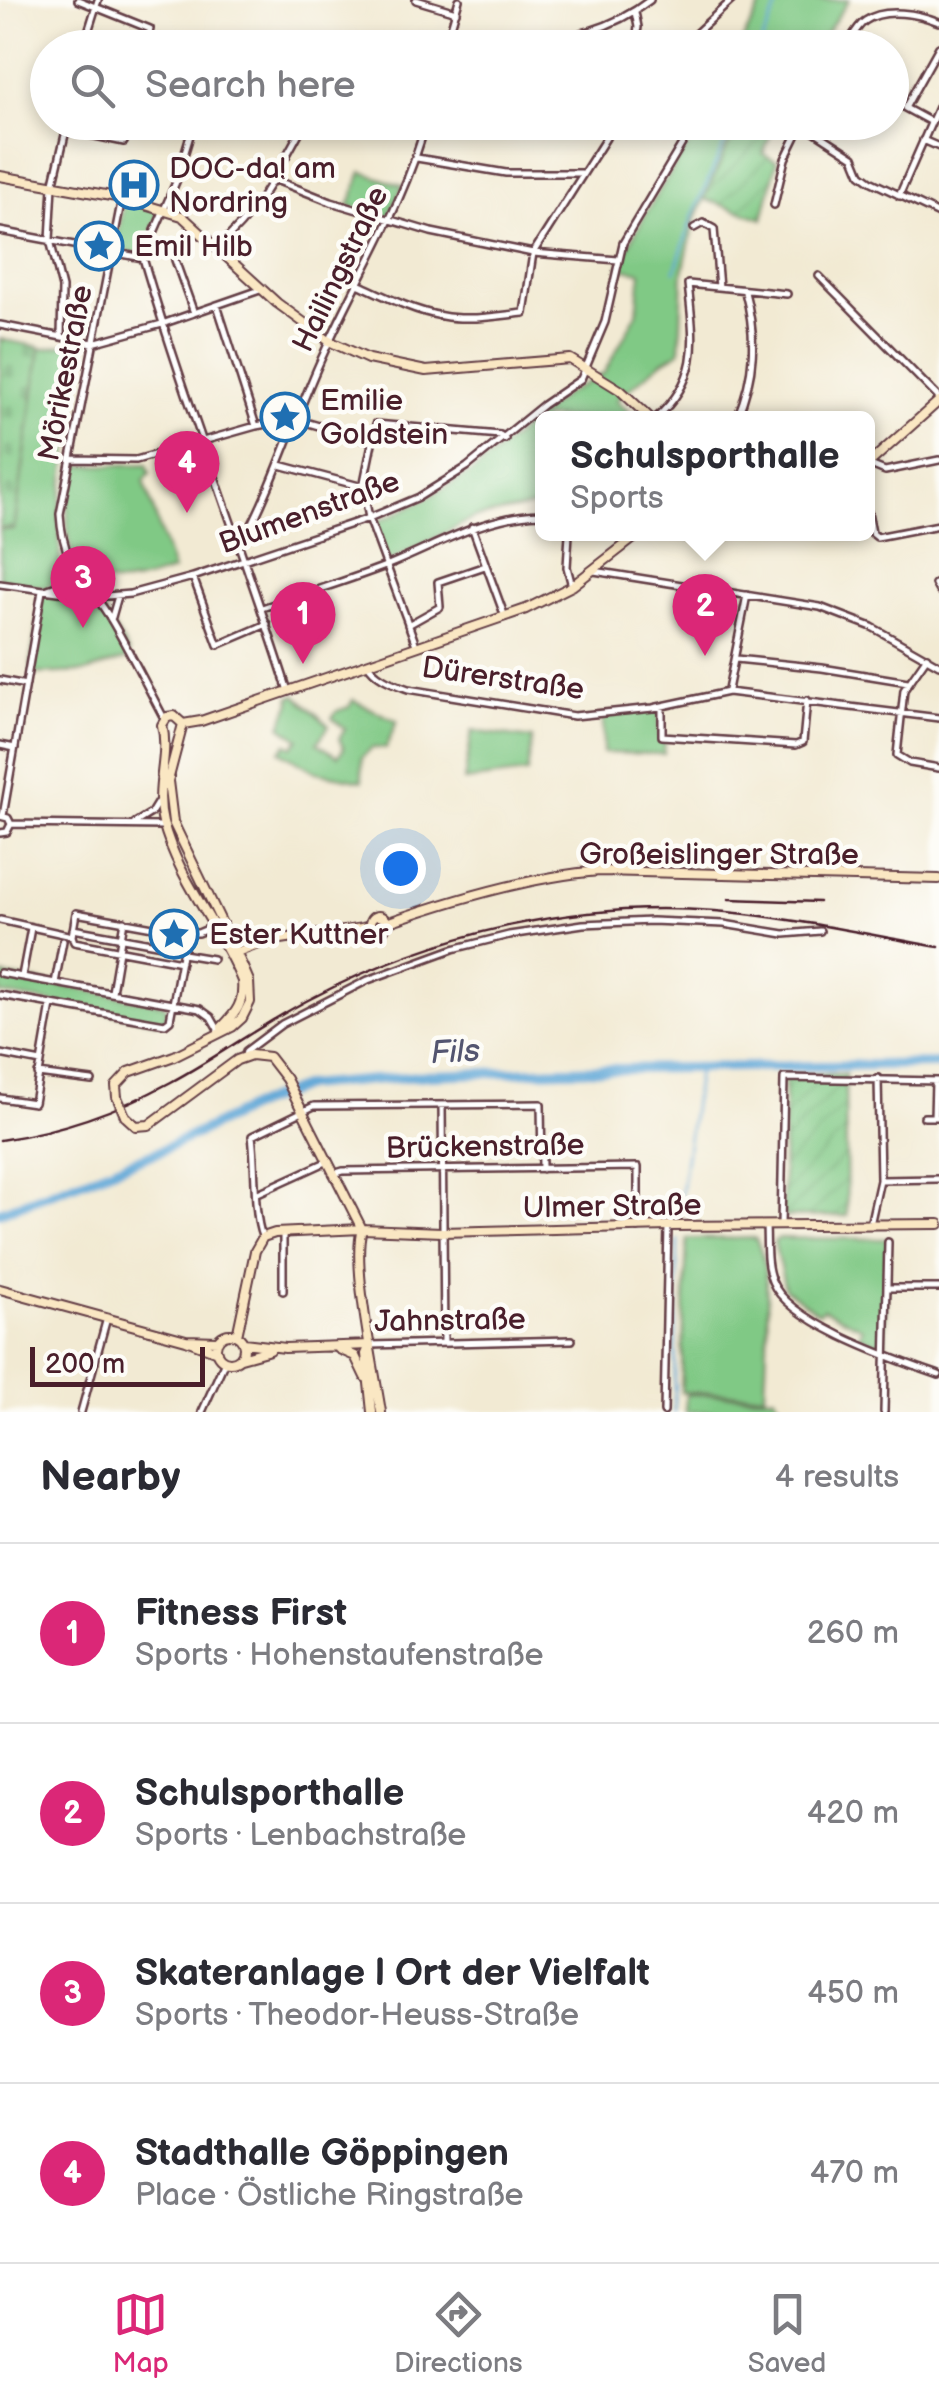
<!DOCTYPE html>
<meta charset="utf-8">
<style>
body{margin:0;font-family:"Balsamiq Sans",sans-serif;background:#f7f7f7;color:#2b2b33}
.scale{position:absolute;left:30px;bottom:25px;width:175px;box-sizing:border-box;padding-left:10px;border:5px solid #4a1f2b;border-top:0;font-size:28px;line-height:35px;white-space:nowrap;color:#4a1f2b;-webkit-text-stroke:8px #fdfcf7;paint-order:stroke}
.you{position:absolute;left:400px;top:868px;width:35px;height:35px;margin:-25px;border:8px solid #fff;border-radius:50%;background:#1a73e8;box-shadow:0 0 0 15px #1a73e833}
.badge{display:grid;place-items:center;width:65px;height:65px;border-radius:50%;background:#db2777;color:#fff;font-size:32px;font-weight:700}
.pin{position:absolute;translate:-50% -82px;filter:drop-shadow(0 2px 5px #0008)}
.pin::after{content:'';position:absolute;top:52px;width:35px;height:30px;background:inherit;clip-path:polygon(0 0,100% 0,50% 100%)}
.popup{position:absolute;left:535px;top:411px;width:340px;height:130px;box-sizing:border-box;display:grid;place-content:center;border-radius:15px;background:#fff;filter:drop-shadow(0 2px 8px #0005);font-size:32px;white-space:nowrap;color:#7c7c81}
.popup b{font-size:38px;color:#2b2b33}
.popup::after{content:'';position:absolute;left:50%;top:100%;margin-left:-20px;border:20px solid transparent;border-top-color:#fff}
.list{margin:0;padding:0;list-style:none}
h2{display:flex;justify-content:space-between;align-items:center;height:130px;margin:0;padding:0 40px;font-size:42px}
h2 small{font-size:32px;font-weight:400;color:#7c7c81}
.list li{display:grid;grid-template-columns:65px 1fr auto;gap:30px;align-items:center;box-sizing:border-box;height:180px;padding:0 40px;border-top:2px solid #e1e1e2}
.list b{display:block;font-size:38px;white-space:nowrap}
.list p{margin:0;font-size:32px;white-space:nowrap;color:#7c7c81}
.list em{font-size:32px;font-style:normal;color:#7c7c81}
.icon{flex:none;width:55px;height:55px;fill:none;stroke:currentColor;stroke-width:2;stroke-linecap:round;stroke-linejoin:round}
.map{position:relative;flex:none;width:939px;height:1412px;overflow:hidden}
.search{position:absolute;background:#fff;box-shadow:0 5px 15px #0003;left:30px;right:30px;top:30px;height:110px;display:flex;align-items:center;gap:25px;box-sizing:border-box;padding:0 35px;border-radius:55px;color:#7c7c81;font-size:38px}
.sheet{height:850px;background:#fff}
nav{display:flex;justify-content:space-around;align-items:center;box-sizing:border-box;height:140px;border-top:2px solid #e1e1e2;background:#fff;font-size:28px;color:#7c7c81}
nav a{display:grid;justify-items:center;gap:5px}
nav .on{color:#db2777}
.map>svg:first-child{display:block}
.green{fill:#80c985;stroke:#657458;stroke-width:2.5}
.cemetery{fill:url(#cemetery-stones);stroke:#657458;stroke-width:2.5}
.garden{fill:url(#garden-furrows);stroke:#657458;stroke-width:2.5}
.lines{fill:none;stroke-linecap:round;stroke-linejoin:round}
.stream{stroke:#61a7d7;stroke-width:2.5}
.river{stroke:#61a7d7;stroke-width:10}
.street-casing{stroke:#633d44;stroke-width:10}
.secondary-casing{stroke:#633d44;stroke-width:12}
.street{stroke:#fff;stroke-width:5}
.secondary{stroke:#fae7c3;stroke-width:8}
.rail{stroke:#4a1f2b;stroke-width:2.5}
.secondary-bridge-casing{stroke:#633d44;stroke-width:12;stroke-linecap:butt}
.secondary-bridge{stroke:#fae7c3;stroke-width:8}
.labels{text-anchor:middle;stroke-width:9;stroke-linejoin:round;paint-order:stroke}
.poi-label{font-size:30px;fill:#4a1f2b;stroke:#fdfcf7;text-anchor:start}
.street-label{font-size:30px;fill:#4a1f2b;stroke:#fdfcf7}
.water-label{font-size:32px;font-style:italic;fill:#535570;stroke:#fdfcf7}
</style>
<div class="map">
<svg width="939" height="1412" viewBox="0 0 939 1412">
<defs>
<pattern id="cemetery-stones" width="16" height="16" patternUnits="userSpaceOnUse" patternTransform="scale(2.5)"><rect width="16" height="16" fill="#80c985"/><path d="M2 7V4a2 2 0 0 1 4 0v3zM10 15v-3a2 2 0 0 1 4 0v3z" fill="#70ac73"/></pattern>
<pattern id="garden-furrows" width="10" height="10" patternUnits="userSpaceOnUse" patternTransform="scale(2.5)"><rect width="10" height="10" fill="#80c985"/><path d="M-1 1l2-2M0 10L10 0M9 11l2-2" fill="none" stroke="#70ac73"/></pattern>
</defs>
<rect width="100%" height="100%" fill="#fdfcf7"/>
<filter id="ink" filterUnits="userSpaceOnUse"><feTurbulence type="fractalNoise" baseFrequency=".01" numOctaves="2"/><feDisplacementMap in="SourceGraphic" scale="20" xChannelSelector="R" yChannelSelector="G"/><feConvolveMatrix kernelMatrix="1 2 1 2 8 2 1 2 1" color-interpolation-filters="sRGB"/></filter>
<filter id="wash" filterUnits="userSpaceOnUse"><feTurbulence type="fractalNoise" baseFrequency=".0048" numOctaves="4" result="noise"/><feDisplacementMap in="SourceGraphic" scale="40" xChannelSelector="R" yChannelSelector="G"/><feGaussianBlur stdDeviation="2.25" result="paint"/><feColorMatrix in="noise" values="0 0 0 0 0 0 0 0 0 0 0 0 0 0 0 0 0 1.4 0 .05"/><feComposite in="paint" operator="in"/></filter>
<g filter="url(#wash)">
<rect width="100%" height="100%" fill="#f2ead3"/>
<path class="green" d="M764,0h85l-32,47h-78z
M696,123h42l-44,99 -11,50 -3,79 -17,10 -47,39 13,11 -10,7h-77v78l-5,10 -63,12 -87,45 -12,-40 47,-22 53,-31 89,-75 40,-22 33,-60 4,-41 -22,-4c19,-46 47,-89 73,-128l-4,-3z
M362,172l41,14 -15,32 -39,-12z
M124,201l37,8 -19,46 -26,-6z
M64,345l19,4 -24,166 1,47 -5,20 -11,6 -44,-9v-50l14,1 26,-181z
M147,464l3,9 -6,8 29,90c-19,5 -41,15 -61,12 -57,-6 -46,-79 -39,-117z
M42,591l53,6 34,56 -2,6 -41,13 -54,2 -1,-14z
M296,695l33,31 -12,17 21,13 6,-8 -5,-9 6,-10 -13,-11 5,-7 12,-4 4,-7 44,21 -11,27h-14l-10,9v24l-46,-9 -36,-21 7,-7 5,3 7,-8 -18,-13 10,-24 -1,-5z
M660,709l-1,28 6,3 -1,14 -61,-1v-38z
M472,731l60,8 -5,34 -63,8z
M0,975l163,29 3,4 -1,11 -5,3 -160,-28z
M755,1238c19,31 11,118 10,156l-84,-2 6,-153z
M779,1238l109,1 -3,108 -26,-12 3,-7 -39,-19 -5,4 -33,-24 -11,-47z
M686,1394l88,2 13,16h-102z"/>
<path class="cemetery" d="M0,339l40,8 -26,182 -14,-1z"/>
<path class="garden" d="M738,123h37l-12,31 14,7 -14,58 -59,-20z
M845,1074l2,142 -65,1 3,-141z"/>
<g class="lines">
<path class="stream" d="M759,48l21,-48
M675,271l18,-56 41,-93
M678,1215l20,-145
M674,1412l4,-172"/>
<path class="river" d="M0,1212l160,-61 98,-47 47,-18 124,-11 134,-5 376,-6"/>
</g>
</g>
<g filter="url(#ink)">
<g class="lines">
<g class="street-casing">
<path id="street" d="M78,0l72,29 -4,19
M416,0l40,12
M635,12l3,15 -3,21
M448,35c68,12 144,10 202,-35
M83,48l15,-48
M445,48l14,-48
M680,48l52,-48
M845,48c6,-9 12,-22 20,-27 20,-14 54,-7 74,1
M194,122l-18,60 -33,76c43,147 99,288 145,433
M809,122l5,9 40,26 7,17 11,8 67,32
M931,122l-26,-14 34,-61
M66,130l58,12 5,-20
M923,140l16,7
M417,158l89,15h75
M273,179l58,23 100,30 102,21 85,7
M899,196l40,-91
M122,198l-62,316c3,56 28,65 53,109 18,31 35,65 52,97
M774,205l11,-46 18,-37
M694,228l9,-5 11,6 5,58
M0,231l143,27
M217,247c41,-33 63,-80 88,-125
M175,260l19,53
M819,276l120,122
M358,284c26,12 55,27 84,32 26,5 55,0 82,-3l9,-60 73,-115 6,-16
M217,305l39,121
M0,325l93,18 69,-19 98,-34
M61,337l1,-49 -12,-48 3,-54 15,-64
M656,418c46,-41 38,-78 32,-134l99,10
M737,418c18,-43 20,-81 8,-126
M70,459l66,1 120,-34 39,-7 75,22
M868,464l17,7 54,-11
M280,465l83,22
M868,512l4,21 5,4 62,-12
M472,527l33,90
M569,534l-2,33 5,19
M237,540l9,-4c31,-59 50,-123 78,-183 34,-77 81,-149 102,-231
M594,571l226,36 52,20 67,38
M193,577l25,68 49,-21
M0,584l95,13 35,-3 63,-17 176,-59 50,-21 48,-30 76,-62 38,-26 24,-57 18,-79 72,-121
M935,584l4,7
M45,590l11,-4 11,-28
M262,608c42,-14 85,-27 126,-43 52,-21 98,-50 154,-51
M112,617l6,-21
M408,625l32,-18 -2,-25 47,-16
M416,645l-47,-127 -6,-31 13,-63 124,11 5,4
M927,657l-23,33 -7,65 13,8 29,5
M736,659l86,9 86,14
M367,663c9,15 25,20 41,26l166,27 79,-8 75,-16 211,26
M0,680l26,5
M728,690l19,-95
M662,706v30l134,9 7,-3 4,-42
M0,745l15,3
M0,816l8,2 3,6 -4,8 -7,1
M3,816l39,-225
M135,823l16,-10 8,-13
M11,824l152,2
M0,920l72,16 2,6 107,20
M73,929l111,20
M72,936l4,-23 110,20h12l14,-6
M183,954l30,5
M0,973l200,36 11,8 8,14
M22,976l9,-48
M55,983l8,-42
M112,992l12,-71
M0,995l165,29 5,-4 16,-87
M0,1054l41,8
M245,1056l1,-5 36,-27 86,-44 85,-31 56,-14 74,-11 69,-3 72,3 60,10 36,-3
M38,1074l54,7
M0,1098l34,5 17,-98
M442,1105l2,237
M924,1117h15
M934,1117l1,-36
M333,1174l10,-3 295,-4v61
M880,1180l59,-1
M258,1193l68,-31
M781,1225l3,-147 155,3
M870,1225l10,-45 -2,-102
M766,1227c1,17 -1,37 6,54 16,42 125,79 167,94
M283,1233v58
M262,1236c-9,-22 -6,-73 -10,-100l62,-30 227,-2 1,65
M887,1288h52
M370,1345l202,-5
M81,1412l26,-94
M202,1412l23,-51
M664,1412l4,-186
M884,1412l4,-170"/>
</g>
<g class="secondary-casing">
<path id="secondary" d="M0,176l122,22 60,18 95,87 52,38 39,18 58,12 144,-12 50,31 30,28
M868,464l71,-63
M183,724l18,-3 325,-112 46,-23 67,-52
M183,724l-9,-8 -7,1 -5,8c8,31 -8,62 1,97 15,58 57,104 79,159 2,22 -5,31 -20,46
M370 924a8 8 0 1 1 16 0a8 8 0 1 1-16 0Z
M386,923c66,-23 145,-47 214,-52l339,8
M233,954c42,-21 92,-17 138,-28
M117,1097l-1,-11 13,-14 45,-16 58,-29 10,-9 8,-16 -1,-21 -6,-14 -70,-145 -5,-41 15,-57
M125,1116l11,10 13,-1 88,-65 14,-5 18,2 17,22 76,150
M362,1229c-11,34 13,143 19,183
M0,1289l186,51 31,12
M216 1348a14 14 0 1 1 28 0a14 14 0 1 1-28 0Z
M237,1336l18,-85 8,-14 12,-4 87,-4 80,3 226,-6 271,-2
M186,1340l32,1
M244,1343l41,5 85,-3
M370,1345l-4,9 6,58
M339,1349l16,7 10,21
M241,1358l29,-8"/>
</g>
<use href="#street" class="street"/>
<use href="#secondary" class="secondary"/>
<path class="rail" d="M729,899l90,3
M0,1140c60,-9 118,-29 171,-58 49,-26 93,-60 143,-85 121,-64 264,-97 401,-86 75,6 150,23 224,36"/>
<g class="secondary-bridge-casing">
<path id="secondary-bridge" d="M117,1097l8,19"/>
</g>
<use href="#secondary-bridge" class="secondary-bridge"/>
</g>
</g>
<defs>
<g id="hospital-ring" transform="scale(2.5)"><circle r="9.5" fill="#fdfcf7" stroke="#1f6fb2" stroke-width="1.5"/><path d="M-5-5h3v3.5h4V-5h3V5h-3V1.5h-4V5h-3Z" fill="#1f6fb2"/></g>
<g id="sight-ring" transform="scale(2.5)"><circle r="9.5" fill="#fdfcf7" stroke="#1f6fb2" stroke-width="1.5"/><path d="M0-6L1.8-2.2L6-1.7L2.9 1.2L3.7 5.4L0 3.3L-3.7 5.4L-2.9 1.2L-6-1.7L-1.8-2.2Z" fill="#1f6fb2"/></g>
</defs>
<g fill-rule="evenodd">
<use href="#hospital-ring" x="134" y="185"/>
<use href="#sight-ring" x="99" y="246"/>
<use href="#sight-ring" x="285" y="417"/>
<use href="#sight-ring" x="174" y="934"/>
</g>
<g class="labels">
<g class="poi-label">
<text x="169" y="178">DOC-da! am<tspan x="169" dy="34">Nordring</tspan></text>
<text x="134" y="256">Emil Hilb</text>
<text x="320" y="410">Emilie<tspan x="320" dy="34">Goldstein</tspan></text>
<text x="209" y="944">Ester Kuttner</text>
</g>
<g class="street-label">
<text transform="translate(340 269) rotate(-64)" y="10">Hailingstraße</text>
<text transform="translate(65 373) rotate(-79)" y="10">Mörikestraße</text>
<text transform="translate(309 512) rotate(-20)" y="10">Blumenstraße</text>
<text transform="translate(503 678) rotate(8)" y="10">Dürerstraße</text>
<text x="719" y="864">Großeislinger Straße</text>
<text transform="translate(485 1146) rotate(-1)" y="10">Brückenstraße</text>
<text transform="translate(612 1206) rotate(-1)" y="10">Ulmer Straße</text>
<text transform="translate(450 1320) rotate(-1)" y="10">Jahnstraße</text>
</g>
<g class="water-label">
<text transform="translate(455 1051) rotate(-3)" y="11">Fils</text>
</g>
</g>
</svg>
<div class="scale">200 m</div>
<div class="you"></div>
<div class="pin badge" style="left:303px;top:664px">1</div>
<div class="pin badge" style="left:705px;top:656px">2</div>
<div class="popup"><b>Schulsporthalle</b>Sports</div>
<div class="pin badge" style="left:83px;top:628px">3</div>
<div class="pin badge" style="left:187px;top:513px">4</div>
<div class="search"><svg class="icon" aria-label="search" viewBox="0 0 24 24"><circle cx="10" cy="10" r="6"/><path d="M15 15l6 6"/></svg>Search here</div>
</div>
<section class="sheet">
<h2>Nearby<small>4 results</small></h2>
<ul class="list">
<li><span class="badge">1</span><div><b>Fitness First</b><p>Sports · Hohenstaufenstraße</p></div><em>260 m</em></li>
<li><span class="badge">2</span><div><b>Schulsporthalle</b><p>Sports · Lenbachstraße</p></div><em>420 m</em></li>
<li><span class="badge">3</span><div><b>Skateranlage | Ort der Vielfalt</b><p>Sports · Theodor-Heuss-Straße</p></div><em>450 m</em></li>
<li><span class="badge">4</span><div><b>Stadthalle Göppingen</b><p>Place · Östliche Ringstraße</p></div><em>470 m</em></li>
</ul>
</section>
<nav>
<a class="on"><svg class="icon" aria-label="map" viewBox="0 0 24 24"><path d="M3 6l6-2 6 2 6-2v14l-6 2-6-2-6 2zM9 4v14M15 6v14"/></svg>Map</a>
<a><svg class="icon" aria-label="directions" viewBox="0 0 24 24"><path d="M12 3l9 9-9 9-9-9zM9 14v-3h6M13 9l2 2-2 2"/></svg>Directions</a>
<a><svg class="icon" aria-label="saved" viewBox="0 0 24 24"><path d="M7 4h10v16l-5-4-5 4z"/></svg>Saved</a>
</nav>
